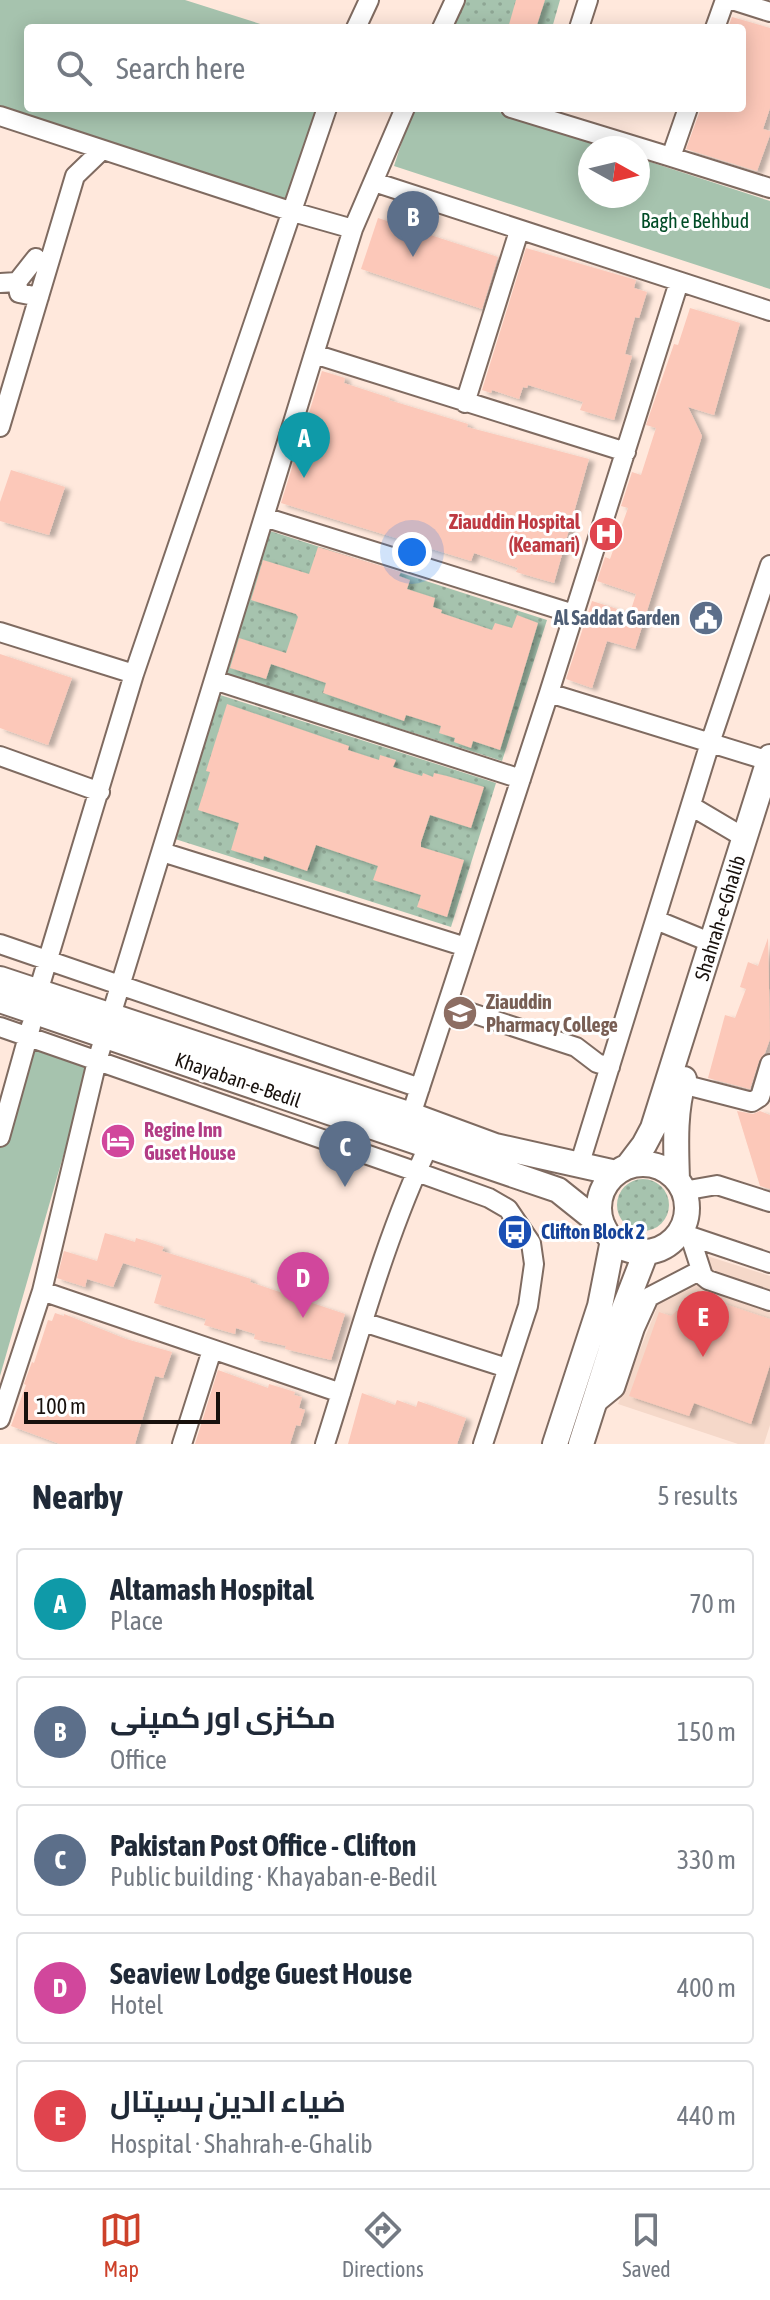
<!DOCTYPE html>
<meta charset="utf-8">
<style>
body{margin:0;font-family:"Asap Condensed",Cairo,sans-serif;background:#f2f2f3;color:#1f2937}
.compass{position:absolute;left:578px;top:136px;width:72px;height:72px;border-radius:50%;background:#fff;box-shadow:0 4px 20px #0003;rotate:98deg}
.scale{position:absolute;left:24px;bottom:20px;width:196px;box-sizing:border-box;padding-left:8px;border:4px solid #18110d;border-top:0;font-size:22px;line-height:28px;white-space:nowrap;color:#18110d;-webkit-text-stroke:6px #fff;paint-order:stroke}
.you{position:absolute;left:412px;top:552px;width:28px;height:28px;margin:-20px;border:6px solid #fff;border-radius:50%;background:#1a73e8;box-shadow:0 0 0 12px #1a73e833}
.badge{display:grid;place-items:center;width:52px;height:52px;border-radius:50%;background:#cd412a;color:#fff;font-size:26px;font-weight:700}
.pin{position:absolute;translate:-50% -66px;filter:drop-shadow(0 2px 4px #0008)}
.pin::after{content:'';position:absolute;top:42px;width:28px;height:24px;background:inherit;clip-path:polygon(0 0,100% 0,50% 100%)}
.list{margin:0;padding:0;list-style:none}
h2{display:flex;justify-content:space-between;align-items:center;height:104px;margin:0;padding:0 32px;font-size:34px}
h2 small{font-size:26px;font-weight:400;color:#747a83}
.list li{display:grid;grid-template-columns:52px 1fr auto;gap:24px;align-items:center;box-sizing:border-box;height:112px;margin:0 16px 16px;padding:0 16px;border:2px solid #e0e1e3;border-radius:8px}
.list b{display:block;font-size:30px;white-space:nowrap}
.list p{margin:0;font-size:26px;white-space:nowrap;color:#747a83}
.list em{font-size:26px;font-style:normal;color:#747a83}
.icon{flex:none;width:44px;height:44px;fill:none;stroke:currentColor;stroke-width:2;stroke-linecap:round;stroke-linejoin:round}
.map{position:relative;flex:none;width:770px;height:1444px;overflow:hidden}
.search{position:absolute;background:#fff;box-shadow:0 4px 20px #0003;left:24px;right:24px;top:24px;height:88px;display:flex;align-items:center;gap:20px;box-sizing:border-box;padding:0 28px;border-radius:8px;color:#747a83;font-size:30px}
.sheet{height:744px;background:#fff}
nav{display:flex;justify-content:space-around;align-items:center;box-sizing:border-box;height:112px;border-top:2px solid #e0e1e3;background:#fff;font-size:22px;color:#747a83}
nav a{display:grid;justify-items:center;gap:4px}
nav .on{color:#cd412a}
.map>svg:first-child{display:block}
.built{fill:#f5d8c9}
.grass{fill:url(#grass-dots)}
.park{fill:#a6c3ae}
.building{fill:#fcc8b9;filter:url(#shadow)}
.lines{fill:none;stroke-linecap:round;stroke-linejoin:round}
.minor-casing{stroke:#7f6b61;stroke-width:22}
.major-casing{stroke:#7f6b61;stroke-width:28}
.minor{stroke:#fff;stroke-width:18}
.major{stroke:#fff;stroke-width:24}
.labels{text-anchor:middle;stroke-width:6;stroke-linejoin:round;paint-order:stroke}
.park-label{font-size:20px;fill:#004c26;stroke:#fff}
.health-label{font-size:20px;font-weight:bold;fill:#be3a42;stroke:#fff;text-anchor:end}
.service-label{font-size:20px;font-weight:bold;fill:#4e5e75;stroke:#fff;text-anchor:end}
.street-label{font-size:20px;fill:#18110d;stroke:#fff}
.education-label{font-size:20px;font-weight:bold;fill:#785e54;stroke:#fff;text-anchor:start}
.hotel-label{font-size:20px;font-weight:bold;fill:#b23c85;stroke:#fff;text-anchor:start}
.transit-label{font-size:20px;font-weight:bold;fill:#164399;stroke:#fff;text-anchor:start}
</style>
<div class="map">
<svg width="770" height="1444" viewBox="0 0 770 1444">
<defs>
<pattern id="grass-dots" width="8" height="8" patternUnits="userSpaceOnUse" patternTransform="scale(2)"><rect width="8" height="8" fill="#a6c3ae"/><path d="M2 2h.1M6 6h.1" fill="none" stroke="#8ea694" stroke-width="1.8" stroke-linecap="round"/></pattern>
<filter id="shadow"><feDropShadow dx="5.5" dy="3" stdDeviation="2" flood-color="#0004"/></filter>
</defs>
<rect width="100%" height="100%" fill="#ffe8dc"/>
<path class="built" d="M707,1256l63,20v149l-6,19h-26l-120,-40 38,-94 -3,-2 7,-13 8,3 26,-13 3,-7 11,-4z"/>
<path class="grass" d="M461,0h99l-8,28h-104z
M267,530l280,90 -45,141 -280,-89z
M217,694l279,89 -45,144 -279,-89z
M617 1205a26 26 0 1 1 52 0a26 26 0 1 1-52 0Z"/>
<path class="park" d="M0,0h185l88,28h-245v80h299l-34,104 -293,-96z
M413,108h74l121,40h-18v48h48v-38l132,43v88l-376,-123z
M28,1035l63,24 -91,317v-236z"/>
<path class="building" d="M516,0h29l-9,28h-28z
M732,17l38,11v80l-7,21 7,2v4l-13,36 -71,-22 15,-41h41v-80h-14z
M378,218l120,39 -16,52 -121,-40z
M526,248l110,32 -2,8 13,4 -8,26 -4,-1 -10,37 7,2 -18,64 -34,-10 3,-8 -55,-17 -1,3 -4,-1 -4,12 -27,-9 -1,3 -9,-3z
M690,308l50,15 -26,92 -26,-8 14,29 -67,213 -28,-8 -15,47 -26,-9 26,-78 38,12 6,-19 -39,-13 8,-24 5,2 18,-51 -7,-2 11,-34 9,3 15,-47 -10,-3 28,-81 4,1z
M322,371l23,7 -1,5 46,15 -1,2 79,24 -1,3 122,32 -35,124 -38,-11 2,-4 -44,-15 -3,8 -190,-58z
M11,470l54,17 -16,48 -49,-14v-19z
M318,547l83,25 -2,4 11,4 -3,9 28,9 -2,9 9,3 -1,3 51,17 3,-7 17,5 5,-13 21,8 -38,127 -27,-9 -2,7 -17,-6 1,-4 -16,-5 2,-7 -35,-11 -2,6 -81,-28 3,-10 -55,-19 -5,15 -36,-11 9,-30 47,15 12,-36 -2,-3 -45,-14 12,-40 46,14z
M0,654l72,24 -24,67 -48,-17z
M227,704l122,42 -1,4 31,10 1,-5 16,5 -3,7 29,9 1,-3 10,4 1,-4 13,3 37,11 -13,41 -41,-13 -9,27v5l43,13 -17,57 -30,-10 4,-12 -48,-15 5,-14 -62,-21 -9,26 -43,-15 -1,4 -32,-10 8,-27 -41,-13 12,-38 -4,-1z
M768,938l2,101 -5,14 -6,8 -9,28 -42,-11 17,-63 10,3 11,-29 -6,-2 8,-25 10,4z
M737,1111l16,3 7,-3 10,4v74l-10,-3z
M105,1233l30,9 1,-4 28,9 -2,4 89,28 -1,3 95,32 -14,46 -46,-11 1,-3 -32,-7 1,-5 -19,-6 -1,6 -31,-9 2,-6 -52,-16 8,-28 -39,-12 -10,24 -26,-8 -2,8 -28,-9 7,-27 33,10z
M701,1296l69,23v46l-19,59 -57,-21 -5,13 -60,-20 30,-84 12,4 12,-11 16,-2z
M55,1313l9,3v-2l62,25 46,13 -9,26 -8,-2 -20,68h-75l-49,-18 15,-41 -2,-1 8,-22 2,1 14,-43 4,1z
M218,1370l50,18 1,-4 26,8 -1,3 8,2 -3,11 6,2 -5,16 -4,-1 -6,19h-95z
M362,1393l33,12 2,-5 19,7 2,-6 48,17 -9,26h-109z"/>
<g class="lines">
<g class="minor-casing">
<path id="minor" d="M732,0l38,12
M356,28l13,-28
M442,28l13,-28
M579,28l9,-28
M715,28l10,-28
M511,108l160,49 17,-49
M0,116l293,96 60,17
M671,157l99,31
M374,182l396,129
M17,282l19,-24
M0,283l17,-1 2,11 20,4
M314,354l312,98
M465,403l54,-172
M0,427l75,-251 27,-26
M264,517l310,97
M0,632l134,42
M214,680l307,99
M549,693l220,68
M0,756l100,36
M691,806l54,32
M162,852l304,95
M656,920l56,23
M0,944l420,144
M38,992l96,-318 193,-566
M447,1005l129,42 21,16 13,4
M0,1027l417,145 72,26 19,11 23,34 3,21 -6,42 -45,138
M682,1084l70,18 8,-5 10,-33
M411,1115l138,-422 130,-411
M0,1137l31,-111
M579,1166l131,-423 60,-178
M683,1191l34,-6 53,17
M678,1232l92,31
M690,1236l13,40 5,4 62,21
M42,1291l299,102
M363,1322l144,46
M593,1406l22,-18 20,-60 14,-31 52,-27
M0,1419l42,-128 55,-230 217,-707 39,-125 52,-121
M182,1444l30,-94
M325,1444c32,-100 59,-205 104,-299"/>
</g>
<g class="major-casing">
<path id="major" d="M0,979l411,136 84,31 121,27
M0,1000l558,190 45,36
M599 1208a44 44 0 1 1 88 0a44 44 0 1 1-88 0Z
M628,1166l16,-21 9,-17 117,-371
M677,1180c-1,-34 -3,-68 7,-101
M555,1444l45,-138 13,-66
M581,1444l44,-138 21,-54"/>
</g>
<use href="#minor" class="minor"/>
<use href="#major" class="major"/>
</g>
<defs>
<g id="hospital-disc" transform="scale(1.8)"><circle r="9.5" fill="#e0444e" stroke="#fff"/><path d="M-5-5h3v3.5h4V-5h3V5h-3V1.5h-4V5h-3Z" fill="#fff"/></g>
<g id="civic-disc" transform="scale(1.8)"><circle r="9.5" fill="#5c6f8a" stroke="#fff"/><path d="M-.6-6.5H3V-4.5H.6V-3L4-1V1h2V6H-6V1h2V-1L-.6-3ZM-1.2 2.5V6h2.4V2.5Z" fill="#fff"/></g>
<g id="university-disc" transform="scale(1.8)"><circle r="9.5" fill="#8d6e63" stroke="#fff"/><path d="M0-5L7-2L0 1L-7-2ZM-4 1L0 2.5L4 1V4Q0 6-4 4Z" fill="#fff"/></g>
<g id="hotel-disc" transform="scale(1.8)"><circle r="9.5" fill="#d1479c" stroke="#fff"/><path d="M-6-4.5h1.5V1H6V5H4.5V3h-9V5H-6ZM-4 0a1.8 1.8 0 1 1 3.6 0ZM.5 0V-2.5h3Q6-2.5 6 0Z" fill="#fff"/></g>
<g id="bus-disc" transform="scale(1.8)"><circle r="9.5" fill="#1a4fb4" stroke="#fff"/><path d="M-5-6H5V4H4V6H2V4H-2V6H-4V4H-5ZM-3.5-4V0h7V-4ZM-3.5 1.2v1.5H-2V1.2ZM2 1.2v1.5H3.5V1.2Z" fill="#fff"/></g>
</defs>
<g fill-rule="evenodd">
<use href="#hospital-disc" x="606" y="534"/>
<use href="#civic-disc" x="706" y="618"/>
<use href="#university-disc" x="460" y="1013"/>
<use href="#hotel-disc" x="118" y="1141"/>
<use href="#bus-disc" x="515" y="1232"/>
</g>
<g class="labels">
<g class="park-label">
<text x="695" y="228">Bagh e Behbud</text>
</g>
<g class="health-label">
<text x="580" y="529">Ziauddin Hospital<tspan x="580" dy="23">(Keamari)</tspan></text>
</g>
<g class="service-label">
<text x="680" y="625">Al Saddat Garden</text>
</g>
<g class="street-label">
<text transform="translate(720 918) rotate(-73)" y="7">Shahrah-e-Ghalib</text>
<text transform="translate(238 1080) rotate(19)" y="7">Khayaban-e-Bedil</text>
</g>
<g class="education-label">
<text x="486" y="1009">Ziauddin<tspan x="486" dy="23">Pharmacy College</tspan></text>
</g>
<g class="hotel-label">
<text x="144" y="1137">Regine Inn<tspan x="144" dy="23">Guset House</tspan></text>
</g>
<g class="transit-label">
<text x="541" y="1239">Clifton Block 2</text>
</g>
</g>
</svg>
<svg class="compass" viewBox="-18 -18 36 36"><path d="M0-13l5 13h-10z" fill="#e53935"/><path d="M0 13l5-13h-10z" fill="#747a83"/></svg>
<div class="scale">100 m</div>
<div class="you"></div>
<div class="pin badge" style="left:304px;top:478px;background:#0f9aa8">A</div>
<div class="pin badge" style="left:413px;top:257px;background:#5c6f8a">B</div>
<div class="pin badge" style="left:345px;top:1187px;background:#5c6f8a">C</div>
<div class="pin badge" style="left:303px;top:1318px;background:#d1479c">D</div>
<div class="pin badge" style="left:703px;top:1357px;background:#e0444e">E</div>
<div class="search"><svg class="icon" aria-label="search" viewBox="0 0 24 24"><circle cx="10" cy="10" r="6"/><path d="M15 15l6 6"/></svg>Search here</div>
</div>
<section class="sheet">
<h2>Nearby<small>5 results</small></h2>
<ul class="list">
<li><span class="badge" style="background:#0f9aa8">A</span><div><b>Altamash Hospital</b><p>Place</p></div><em>70 m</em></li>
<li><span class="badge" style="background:#5c6f8a">B</span><div><b>مکنزی اور کمپنی</b><p>Office</p></div><em>150 m</em></li>
<li><span class="badge" style="background:#5c6f8a">C</span><div><b>Pakistan Post Office - Clifton</b><p>Public building · Khayaban-e-Bedil</p></div><em>330 m</em></li>
<li><span class="badge" style="background:#d1479c">D</span><div><b>Seaview Lodge Guest House</b><p>Hotel</p></div><em>400 m</em></li>
<li><span class="badge" style="background:#e0444e">E</span><div><b>ضیاء الدین ہسپتال</b><p>Hospital · Shahrah-e-Ghalib</p></div><em>440 m</em></li>
</ul>
</section>
<nav>
<a class="on"><svg class="icon" aria-label="map" viewBox="0 0 24 24"><path d="M3 6l6-2 6 2 6-2v14l-6 2-6-2-6 2zM9 4v14M15 6v14"/></svg>Map</a>
<a><svg class="icon" aria-label="directions" viewBox="0 0 24 24"><path d="M12 3l9 9-9 9-9-9zM9 14v-3h6M13 9l2 2-2 2"/></svg>Directions</a>
<a><svg class="icon" aria-label="saved" viewBox="0 0 24 24"><path d="M7 4h10v16l-5-4-5 4z"/></svg>Saved</a>
</nav>
